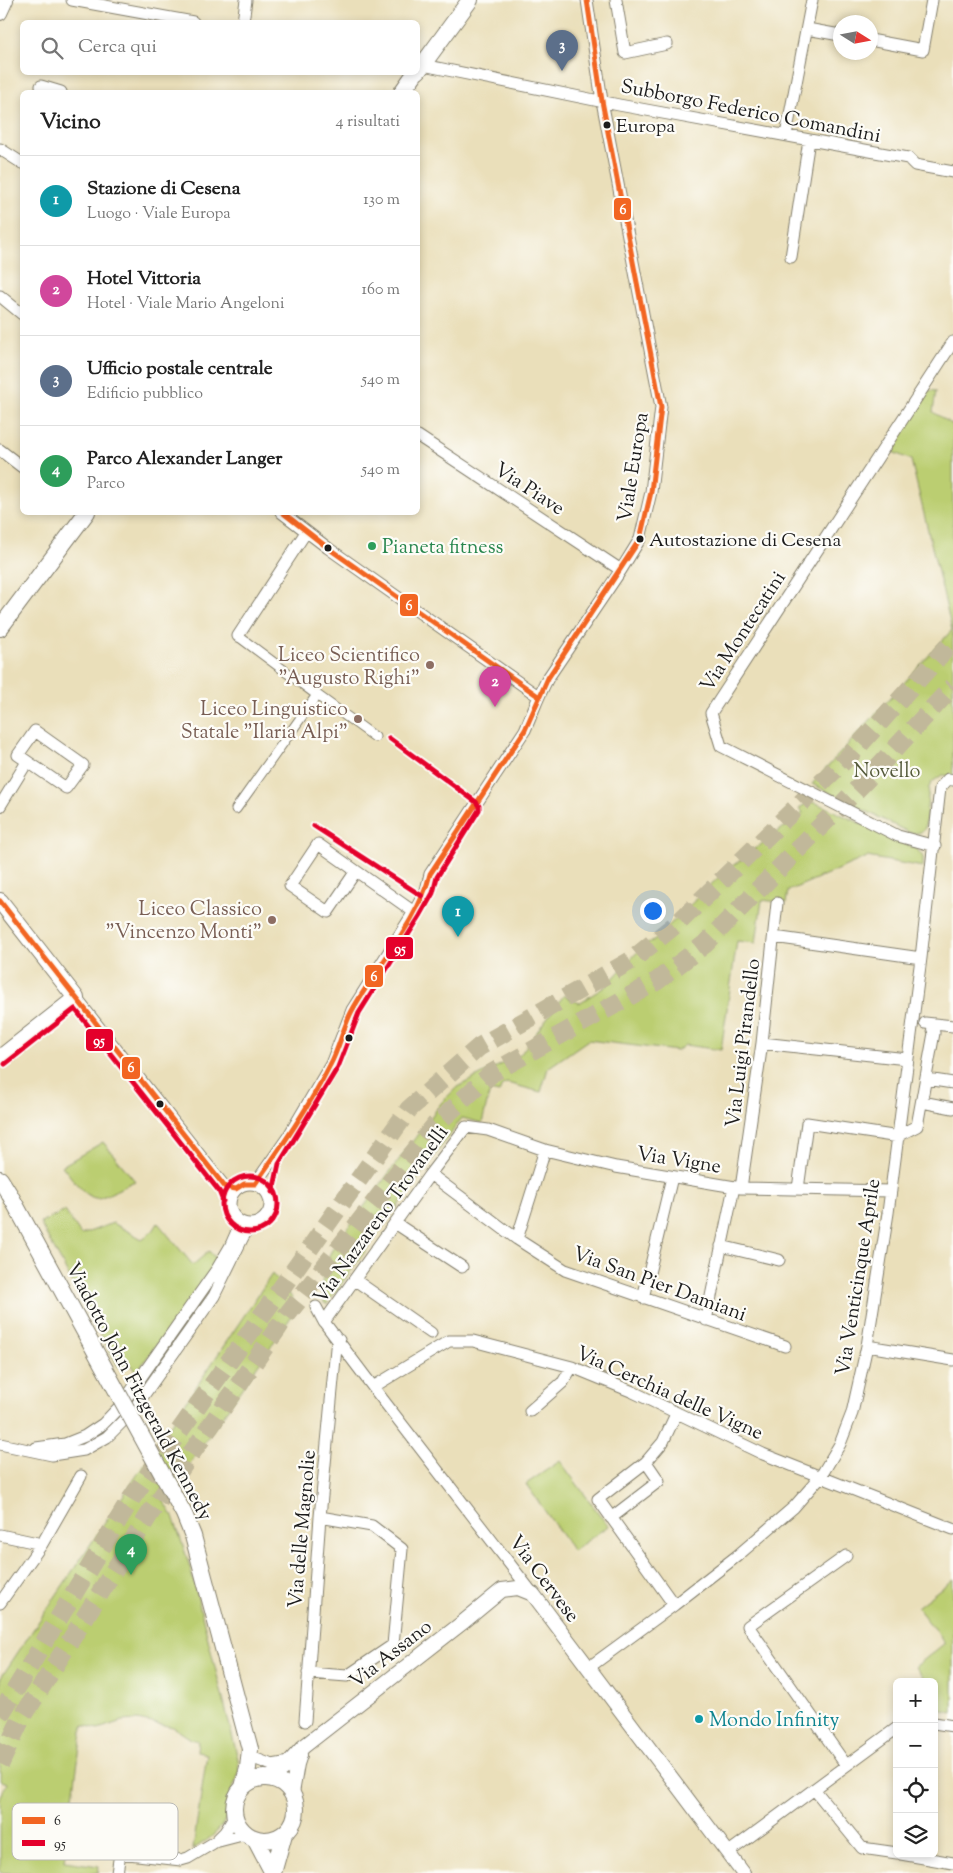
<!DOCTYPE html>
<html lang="it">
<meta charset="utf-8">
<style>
body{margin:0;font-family:"Sorts Mill Goudy",serif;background:#f2f2f2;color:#222}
.controls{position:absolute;right:15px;bottom:15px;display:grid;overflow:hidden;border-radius:8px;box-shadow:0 2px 8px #0003}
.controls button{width:45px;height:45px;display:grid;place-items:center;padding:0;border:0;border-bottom:1px solid #e0e0e0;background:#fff;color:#222;font:25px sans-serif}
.compass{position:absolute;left:833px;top:15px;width:45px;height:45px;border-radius:50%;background:#fff;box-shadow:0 2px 8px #0003;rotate:101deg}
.you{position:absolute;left:652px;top:910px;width:18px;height:18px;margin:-12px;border:4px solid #fff;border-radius:50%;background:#1a73e8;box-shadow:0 0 0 8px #1a73e833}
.badge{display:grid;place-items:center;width:32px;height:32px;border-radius:50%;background:#0f766e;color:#fff;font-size:16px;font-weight:700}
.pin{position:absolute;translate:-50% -41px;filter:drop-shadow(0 1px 2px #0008)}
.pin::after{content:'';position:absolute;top:26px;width:18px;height:15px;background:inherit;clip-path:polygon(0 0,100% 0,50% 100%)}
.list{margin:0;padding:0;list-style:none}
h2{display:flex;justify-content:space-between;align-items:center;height:65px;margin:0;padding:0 20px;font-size:21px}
h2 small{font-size:16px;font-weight:400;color:#767676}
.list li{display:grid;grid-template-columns:32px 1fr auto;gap:15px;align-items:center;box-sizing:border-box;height:90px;padding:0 20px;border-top:1px solid #e0e0e0}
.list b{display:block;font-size:19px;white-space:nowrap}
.list p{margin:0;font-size:16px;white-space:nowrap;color:#767676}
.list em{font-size:16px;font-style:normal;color:#767676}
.icon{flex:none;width:28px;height:28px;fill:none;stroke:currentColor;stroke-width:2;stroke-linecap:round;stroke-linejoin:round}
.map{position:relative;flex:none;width:953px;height:1873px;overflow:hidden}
.search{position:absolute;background:#fff;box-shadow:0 2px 8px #0003;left:20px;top:20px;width:400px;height:55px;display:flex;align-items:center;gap:12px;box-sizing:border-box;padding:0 18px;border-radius:8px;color:#767676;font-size:19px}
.panel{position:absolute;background:#fff;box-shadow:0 2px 8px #0003;left:20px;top:90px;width:400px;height:425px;border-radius:8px}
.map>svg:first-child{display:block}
.green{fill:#bbce71;stroke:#6c7546}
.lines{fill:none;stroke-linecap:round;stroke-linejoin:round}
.trunk-tunnel{stroke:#c1b89a;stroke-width:19;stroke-dasharray:19 9;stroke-linecap:butt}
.pedestrian-casing{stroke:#837e6b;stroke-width:11}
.minor-casing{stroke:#837e6b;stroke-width:13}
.tertiary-casing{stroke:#837e6b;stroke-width:16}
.secondary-casing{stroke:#837e6b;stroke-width:18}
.pedestrian{stroke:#fff;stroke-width:9}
.minor{stroke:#fff;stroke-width:11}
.tertiary{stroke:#fff;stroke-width:14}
.secondary{stroke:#fff;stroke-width:16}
.secondary-bridge-casing{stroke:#837e6b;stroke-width:18;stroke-linecap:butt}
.secondary-bridge{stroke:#fff;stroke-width:16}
.bus-1-casing{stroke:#fdfcf7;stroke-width:9}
.bus-2-casing{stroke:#fdfcf7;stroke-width:9}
.bus-1{stroke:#f26522;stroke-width:5}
.bus-2{stroke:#e4002b;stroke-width:5}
.bus-dot{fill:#1c1c1c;stroke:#fdfcf7;stroke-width:2}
.leisure-dot{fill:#2e9e5b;stroke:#fdfcf7;stroke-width:2}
.education-dot{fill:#8d6e63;stroke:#fdfcf7;stroke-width:2}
.culture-dot{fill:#0f9aa8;stroke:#fdfcf7;stroke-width:2}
.labels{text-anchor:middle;stroke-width:4.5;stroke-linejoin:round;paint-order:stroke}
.bus-label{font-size:19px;fill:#1c1c1c;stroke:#fdfcf7;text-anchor:start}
.street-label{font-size:20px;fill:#1c1c1c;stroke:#fdfcf7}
.leisure-label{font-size:20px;fill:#27864d;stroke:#fdfcf7;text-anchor:start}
.education-label{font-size:20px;fill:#785e54;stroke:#fdfcf7;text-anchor:end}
.park-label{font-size:20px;fill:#545a3a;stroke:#fdfcf7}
.culture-label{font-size:20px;fill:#0d838f;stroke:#fdfcf7;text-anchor:start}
.key{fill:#fdfcf7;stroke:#bab9b5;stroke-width:1}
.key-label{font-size:14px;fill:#1c1c1c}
.line-badge{stroke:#fdfcf7;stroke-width:2}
.badge-label{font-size:14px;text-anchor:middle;font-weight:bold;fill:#fff}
</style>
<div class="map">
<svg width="953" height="1873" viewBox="0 0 953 1873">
<rect width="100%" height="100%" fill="#fdfcf7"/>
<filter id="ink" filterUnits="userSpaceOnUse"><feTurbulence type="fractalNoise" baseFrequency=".02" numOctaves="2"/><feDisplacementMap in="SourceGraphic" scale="10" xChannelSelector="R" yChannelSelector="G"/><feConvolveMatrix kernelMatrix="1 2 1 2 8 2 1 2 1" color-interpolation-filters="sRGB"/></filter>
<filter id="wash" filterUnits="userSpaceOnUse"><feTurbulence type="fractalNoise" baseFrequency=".0096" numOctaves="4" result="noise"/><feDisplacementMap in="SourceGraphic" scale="20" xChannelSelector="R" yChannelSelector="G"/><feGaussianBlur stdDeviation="1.12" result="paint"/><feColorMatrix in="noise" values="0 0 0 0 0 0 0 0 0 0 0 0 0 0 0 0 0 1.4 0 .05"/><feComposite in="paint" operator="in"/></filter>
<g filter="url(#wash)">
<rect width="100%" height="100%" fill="#eadfba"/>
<path class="green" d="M927,390l9,1 -3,21 20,13v351l-11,-1 -10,7 -3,5 -4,41c-4,6 -9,5 -15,5l-98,-49 140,-154 -41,-170 -23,-10z
M809,802l7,1 101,46 6,8v10l-56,-10 -79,34 -2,12 -24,-3 -6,43 -19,-2 -16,109 -36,-5 -8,6 -89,-11 -40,28 -7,24 -34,-9 -5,2 -3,8 -9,-2 -8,32 -20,-5 -135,186 -3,-1c-3,-24 -3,-34 9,-55l109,-146 15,-15 63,-32 44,-60 15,8 27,-17 35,-38 14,-9 68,-66 80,-60 -4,-5z
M103,1142l32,39c-10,4 -27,15 -37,17 -12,2 -29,-24 -36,-32z
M65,1211l16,24 32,-12 29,16 11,-8 5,-8 35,42 16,-14 8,9 -80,112 -7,-9 -11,5 -79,-145z
M272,1274l16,18 10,15 -134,194 9,15 17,51 48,192c3,20 -3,21 -9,38 -2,7 -1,17 -4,23 -6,13 -20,22 -32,29l14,-95 -10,-2 1,-11 -7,-2 -18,-12 -36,-7 -15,1 -24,8 -15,-4 -19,136 35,5 -1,7h-98v-75l7,-15 -7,-3v-101z
M560,1461l48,65 -35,25 -47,-67z
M953,1579v134l-19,-4v-14l2,-2 -2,-2v-9h-7l-12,-15 30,-24 -28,-36z"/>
</g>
<g filter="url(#ink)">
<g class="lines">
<path class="trunk-tunnel" d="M0,1715l131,-216 278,-390 70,-62 153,-87 49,-40 170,-166 102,-113
M0,1764l20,-43 129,-206 137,-199 149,-191 57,-52 165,-92 48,-37 161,-164 87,-94"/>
<g class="pedestrian-casing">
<path id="pedestrian" d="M317,695l58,42
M236,809l81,-114 -79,-59"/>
</g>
<g class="minor-casing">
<path id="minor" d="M72,0l121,22
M616,0l9,53 42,-9
M243,22l3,-22
M807,29l33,6
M870,40l53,10 9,-50
M418,64l201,41 289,53 7,7 38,7
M42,92l-1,-6 20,6
M786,135l26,-135
M0,149l22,14
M791,257l18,-117
M0,296l22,18
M418,436l203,134
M0,450l22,17
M281,512l47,36 210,148
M238,636l68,-104
M35,731l48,34 -17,23 -48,-33z
M0,806l27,-44
M935,846l-37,-10 -177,-90 -10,-33 242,-371
M356,871l-28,41 -38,-26 28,-42 96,68
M774,937l147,21
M76,998l149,189 5,11
M925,1023l28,3
M762,1043l145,16
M927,1079l26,4
M922,1102l31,6
M899,1135l18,-9 17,-93 -3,-9
M430,1174l87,65 48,31 220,76
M230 1204a20 20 0 1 1 40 0a20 20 0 1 1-40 0Z
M255,1184l33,-47 43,-73 21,-54 62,-98 12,-22 4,-16 95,-144c8,-18 13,-34 23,-52l73,-108 19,-31 11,-47 10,-85 -59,-306 -15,-101
M741,1188l21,-145 15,-140
M798,1189l9,-66 92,14
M395,1223l67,44
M517,1239l28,-89
M721,1246l58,14
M355,1280l76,53
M643,1298l29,-121
M316,1307l8,15 49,65 160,207
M706,1320l28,-133
M324,1322l106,-148 36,-47 22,3 57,20 71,17 125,21 150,3
M867,1346l86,14
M373,1387l76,-46h24l99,26 61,25 130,62 190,75
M530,1411l33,-29 9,-15
M0,1444l52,11 32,-5 23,-13 24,-24 83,-117 29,-59 8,-13
M36,1448l29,-4 20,-8 18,-12 19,-20 95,-135 13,-22 11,-25
M611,1518l48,-37 -13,-19
M0,1535l42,9
M846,1556l-98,70 98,139
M0,1603l42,-59 39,-68
M674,1605l-76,-106 48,-37 17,-20 13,-28
M588,1668l86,-63 63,-49 57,-49 27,-31 19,-32 12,-31 15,-67 21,-133 33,-255 19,-170 8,-9 5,1
M308,1673l39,3 46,-31 9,-96 -30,-23 -52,-9
M305,1721l15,-204 16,-169 3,-8
M934,1723l19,3
M256,1759l16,6 18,-3
M814,1789l48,59 35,5
M215,1842l10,-10 10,-16
M77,1846l43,7
M729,1852l168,-124
M901,1854l52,9
M117,1873l3,-20 61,7 7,-2 27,-16 31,-8"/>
</g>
<g class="tertiary-casing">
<path id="tertiary" d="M0,13l6,-13
M269,1778l14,-9 20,-22 159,-124 40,-33 16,-2 15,6 210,279
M292,1793l5,-29 3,-9"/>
</g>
<g class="secondary-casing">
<path id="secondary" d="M418,71l52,-71
M402,92l14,-20
M0,628l87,-116
M0,901l76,97 -76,60
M0,1179l10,16
M234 1809a31 31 0 1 1 62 0a31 31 0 1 1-62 0Z
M243,1787l5,-19 2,-19
M255,1839l18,34
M273,1873l11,-39"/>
</g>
<use href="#pedestrian" class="pedestrian"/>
<use href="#minor" class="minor"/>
<use href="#tertiary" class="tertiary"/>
<use href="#secondary" class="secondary"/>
<g class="secondary-bridge-casing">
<path id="secondary-bridge" d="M10,1195l174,319 9,22 57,213"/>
</g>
<use href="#secondary-bridge" class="secondary-bridge"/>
<g class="bus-1-casing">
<path id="bus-1" d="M282,512l46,36 210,148
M0,901l225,286 11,2 8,-5h11c27,-38 54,-77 75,-119 10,-18 13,-39 23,-56 23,-42 66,-89 77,-135l95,-144 23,-52 92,-139 11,-47 10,-85 -59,-306 -15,-101"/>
</g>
<g class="bus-2-casing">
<path id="bus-2" d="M314,826l108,70
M5,1064l70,-55 144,182 4,10
M222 1204a28 28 0 1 1 56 0a28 28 0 1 1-56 0Z
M273,1192l6,-28 59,-97 21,-54 61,-97 13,-23 4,-16 42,-67v-4l-3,-4 -87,-64"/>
</g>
<use href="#bus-1" class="bus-1"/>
<use href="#bus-2" class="bus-2"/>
</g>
</g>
<g class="bus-dot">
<circle cx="607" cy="125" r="4.5"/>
<circle cx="640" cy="539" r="4.5"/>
<circle cx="328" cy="548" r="4.5"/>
<circle cx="349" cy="1038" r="4.5"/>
<circle cx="160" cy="1104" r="4.5"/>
</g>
<circle class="leisure-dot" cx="372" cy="546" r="5"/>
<g class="education-dot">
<circle cx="430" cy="665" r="5"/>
<circle cx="358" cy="719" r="5"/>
<circle cx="272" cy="920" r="5"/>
</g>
<circle class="culture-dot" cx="699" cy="1719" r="5"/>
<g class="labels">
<g class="bus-label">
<text x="616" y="132">Europa</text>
<text x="649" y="546">Autostazione di Cesena</text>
</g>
<g class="street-label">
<text transform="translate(751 110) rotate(11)" y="7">Subborgo Federico Comandini</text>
<text transform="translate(632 467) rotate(-81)" y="7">Viale Europa</text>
<text transform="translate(530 488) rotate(33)" y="7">Via Piave</text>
<text transform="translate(742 631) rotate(-57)" y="7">Via Montecatini</text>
<text transform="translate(742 1043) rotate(-83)" y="7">Via Luigi Pirandello</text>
<text transform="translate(679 1159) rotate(9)" y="7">Via Vigne</text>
<text transform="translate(380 1214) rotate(-54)" y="7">Via Nazzareno Trovanelli</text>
<text transform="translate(857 1277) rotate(-81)" y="7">Via Venticinque Aprile</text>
<text transform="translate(660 1283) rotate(20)" y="7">Via San Pier Damiani</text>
<text transform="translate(140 1391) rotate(62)" y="7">Viadotto John Fitzgerald Kennedy</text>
<text transform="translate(670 1392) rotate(24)" y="7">Via Cerchia delle Vigne</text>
<text transform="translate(301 1529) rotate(-85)" y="7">Via delle Magnolie</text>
<text transform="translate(545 1578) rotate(53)" y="7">Via Cervese</text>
<text transform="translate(390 1653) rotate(-38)" y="7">Via Assano</text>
</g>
<g class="leisure-label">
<text x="382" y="553">Pianeta fitness</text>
</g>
<g class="education-label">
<text x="420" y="661">Liceo Scientifico<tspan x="420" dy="23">"Augusto Righi"</tspan></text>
<text x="348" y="715">Liceo Linguistico<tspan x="348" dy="23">Statale "Ilaria Alpi"</tspan></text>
<text x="262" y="915">Liceo Classico<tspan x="262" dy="23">"Vincenzo Monti"</tspan></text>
</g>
<g class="park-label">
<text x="887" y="777">Novello</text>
</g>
<g class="culture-label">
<text x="709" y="1726">Mondo Infinity</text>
</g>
</g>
<rect x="12" y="1803" width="166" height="57" rx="8" class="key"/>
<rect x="22" y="1817" width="23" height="7" fill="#f26522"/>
<rect x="22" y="1840" width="23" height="6" fill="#e4002b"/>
<g class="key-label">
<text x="54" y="1825">6</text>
<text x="54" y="1848">95</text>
</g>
<g class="line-badge">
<rect x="613" y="197" width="19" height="24" rx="5" fill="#f26522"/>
<rect x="399" y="593" width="20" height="24" rx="5" fill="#f26522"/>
<rect x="385" y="936" width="29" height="24" rx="5" fill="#e4002b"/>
<rect x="364" y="964" width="20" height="24" rx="5" fill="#f26522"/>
<rect x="85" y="1028" width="29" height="24" rx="5" fill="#e4002b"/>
<rect x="121" y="1056" width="20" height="24" rx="5" fill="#f26522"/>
</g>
<g class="badge-label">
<text x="623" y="214">6</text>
<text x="409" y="610">6</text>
<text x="400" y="953">95</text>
<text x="374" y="981">6</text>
<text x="99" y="1045">95</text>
<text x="131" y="1072">6</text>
</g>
</svg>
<div class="controls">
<button>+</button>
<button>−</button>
<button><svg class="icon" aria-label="locate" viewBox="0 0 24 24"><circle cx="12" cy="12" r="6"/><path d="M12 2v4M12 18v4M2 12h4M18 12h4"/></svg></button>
<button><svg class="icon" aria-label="layers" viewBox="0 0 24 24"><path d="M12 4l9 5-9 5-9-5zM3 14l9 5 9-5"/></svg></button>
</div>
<svg class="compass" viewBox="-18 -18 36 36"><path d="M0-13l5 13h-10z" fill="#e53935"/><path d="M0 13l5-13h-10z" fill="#767676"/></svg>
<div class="you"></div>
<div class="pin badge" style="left:458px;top:937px;background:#0f9aa8">1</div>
<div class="pin badge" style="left:495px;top:707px;background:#d1479c">2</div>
<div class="pin badge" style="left:562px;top:71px;background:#5c6f8a">3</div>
<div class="pin badge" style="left:131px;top:1575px;background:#2e9e5b">4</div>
<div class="search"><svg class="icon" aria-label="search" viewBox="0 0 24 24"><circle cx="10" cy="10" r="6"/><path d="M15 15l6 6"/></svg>Cerca qui</div>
<section class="panel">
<h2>Vicino<small>4 risultati</small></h2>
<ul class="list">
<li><span class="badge" style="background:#0f9aa8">1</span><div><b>Stazione di Cesena</b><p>Luogo · Viale Europa</p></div><em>130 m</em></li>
<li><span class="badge" style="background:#d1479c">2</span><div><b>Hotel Vittoria</b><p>Hotel · Viale Mario Angeloni</p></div><em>160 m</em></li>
<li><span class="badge" style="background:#5c6f8a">3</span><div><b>Ufficio postale centrale</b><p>Edificio pubblico</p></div><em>540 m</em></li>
<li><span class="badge" style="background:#2e9e5b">4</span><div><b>Parco Alexander Langer</b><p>Parco</p></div><em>540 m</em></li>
</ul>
</section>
</div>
